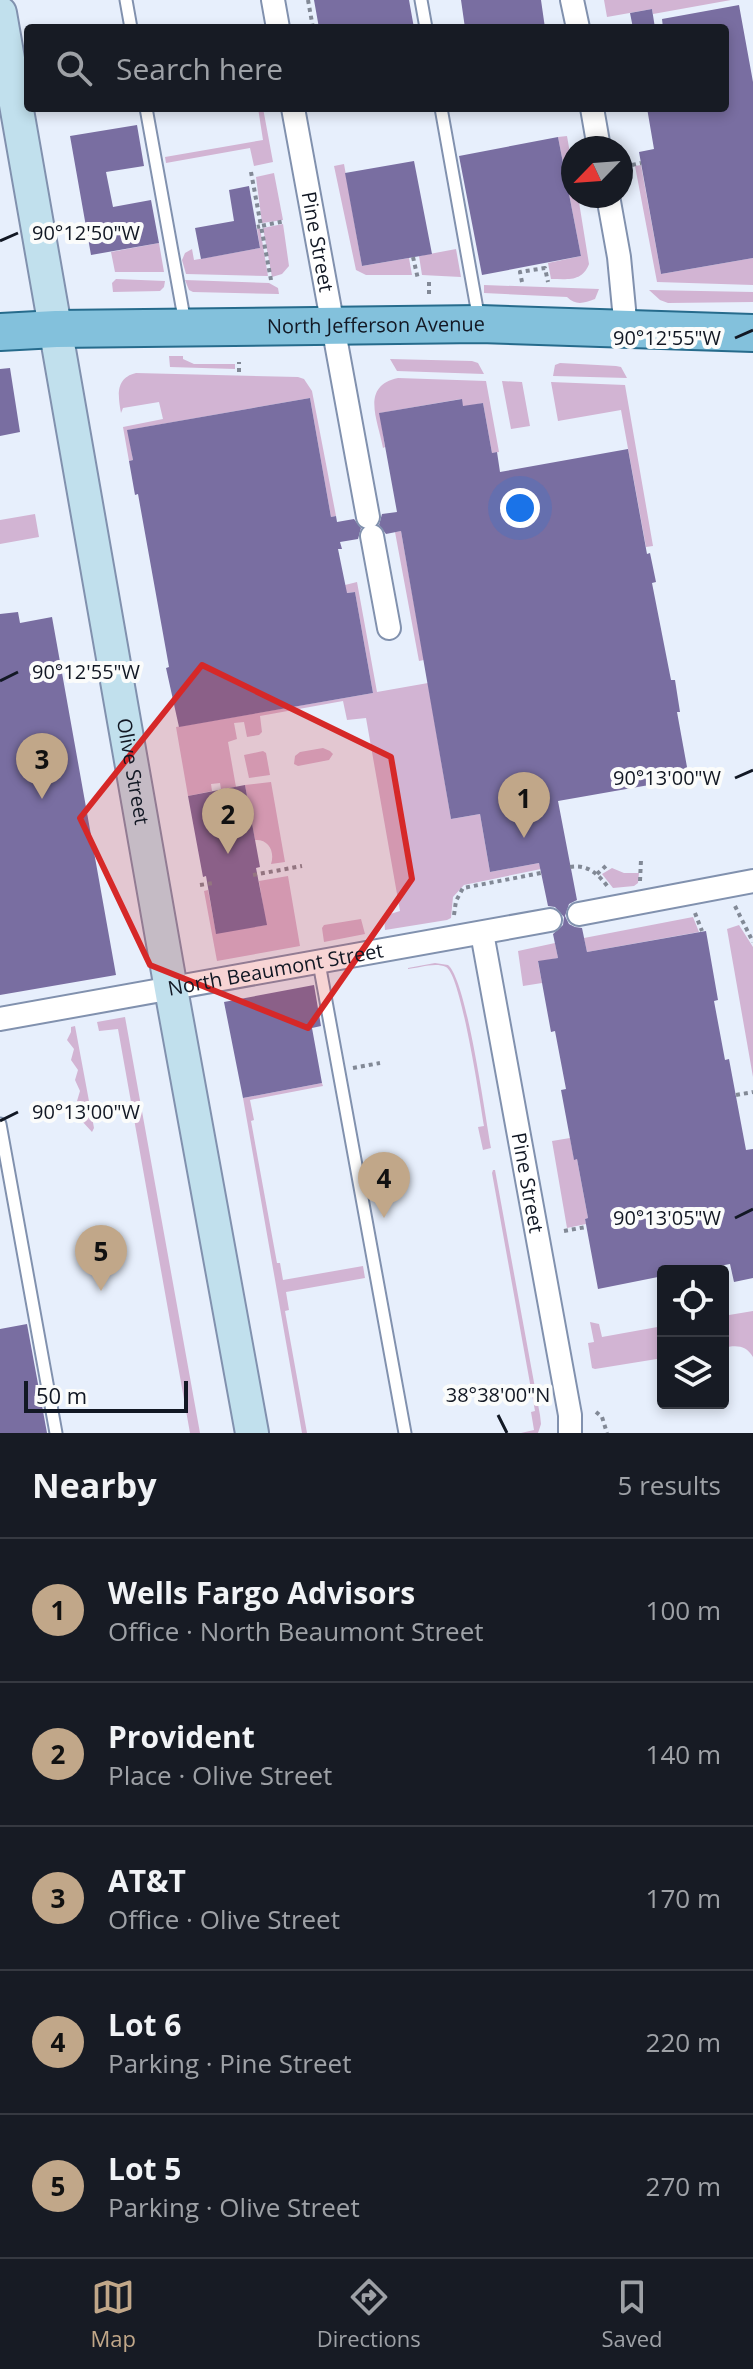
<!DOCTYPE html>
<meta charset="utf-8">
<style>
body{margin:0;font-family:"Open Sans",sans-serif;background:#20242c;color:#f1f3f6}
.controls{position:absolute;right:24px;bottom:24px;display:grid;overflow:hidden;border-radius:8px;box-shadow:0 4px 12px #0003}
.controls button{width:72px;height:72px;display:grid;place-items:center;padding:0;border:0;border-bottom:2px solid #363941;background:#171b24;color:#f1f3f6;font:40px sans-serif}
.compass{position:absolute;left:561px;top:136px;width:72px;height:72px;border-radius:50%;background:#171b24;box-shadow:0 4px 12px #0003;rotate:245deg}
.scale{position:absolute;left:24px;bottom:20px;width:164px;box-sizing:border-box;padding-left:8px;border:4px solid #121824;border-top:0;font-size:22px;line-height:28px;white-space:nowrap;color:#121824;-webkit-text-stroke:6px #fbfcfb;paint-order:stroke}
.you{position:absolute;left:520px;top:508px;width:28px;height:28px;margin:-20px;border:6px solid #fff;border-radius:50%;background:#1a73e8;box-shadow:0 0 0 12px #1a73e833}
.badge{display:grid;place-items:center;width:52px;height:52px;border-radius:50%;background:#c1a789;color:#111;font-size:26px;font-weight:700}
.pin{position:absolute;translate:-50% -66px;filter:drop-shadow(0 2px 4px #0008)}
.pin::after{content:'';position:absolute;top:42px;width:28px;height:24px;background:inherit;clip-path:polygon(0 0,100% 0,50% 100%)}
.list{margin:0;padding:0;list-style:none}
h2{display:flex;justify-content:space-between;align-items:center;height:104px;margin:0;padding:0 32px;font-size:34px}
h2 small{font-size:26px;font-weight:400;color:#9ea1a6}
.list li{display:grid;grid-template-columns:52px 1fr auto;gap:24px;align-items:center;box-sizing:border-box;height:144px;padding:0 32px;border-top:2px solid #363941}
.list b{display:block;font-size:30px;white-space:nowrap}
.list p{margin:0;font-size:26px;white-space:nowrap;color:#9ea1a6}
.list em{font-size:26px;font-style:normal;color:#9ea1a6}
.icon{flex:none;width:44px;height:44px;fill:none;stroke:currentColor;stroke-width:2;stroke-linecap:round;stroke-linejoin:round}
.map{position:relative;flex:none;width:753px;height:1433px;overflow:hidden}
.search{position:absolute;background:#171b24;box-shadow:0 4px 12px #0003;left:24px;right:24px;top:24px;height:88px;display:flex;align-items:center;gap:20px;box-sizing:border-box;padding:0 28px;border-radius:8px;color:#9ea1a6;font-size:30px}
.sheet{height:824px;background:#171b24}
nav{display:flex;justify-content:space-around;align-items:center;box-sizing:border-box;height:112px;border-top:2px solid #363941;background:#171b24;font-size:22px;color:#9ea1a6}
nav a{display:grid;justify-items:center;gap:4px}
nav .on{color:#c1a789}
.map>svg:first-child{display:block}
.green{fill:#d2b4d3}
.building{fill:#796ea1}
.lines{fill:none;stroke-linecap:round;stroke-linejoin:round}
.service-casing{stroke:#8191ae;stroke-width:15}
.minor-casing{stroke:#8191ae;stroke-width:26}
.secondary-casing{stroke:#8191ae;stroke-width:36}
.primary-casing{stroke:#266b8c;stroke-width:40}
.path{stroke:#828996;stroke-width:4;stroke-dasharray:4 4;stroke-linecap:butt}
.service{stroke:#fff;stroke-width:11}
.minor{stroke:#fff;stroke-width:22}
.secondary{stroke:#c1e0ed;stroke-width:32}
.primary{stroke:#83c1dc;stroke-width:36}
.marked{fill:#d62828;fill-opacity:0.2;stroke:#d62828;stroke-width:6;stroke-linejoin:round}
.ticks{fill:none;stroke:#121824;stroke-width:3}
.labels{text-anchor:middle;stroke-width:8;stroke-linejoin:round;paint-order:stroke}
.street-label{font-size:20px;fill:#121824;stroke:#fbfcfb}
.ticks-label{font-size:20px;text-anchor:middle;fill:#121824;stroke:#fbfcfb;stroke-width:8;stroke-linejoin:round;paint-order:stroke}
</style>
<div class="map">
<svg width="753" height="1433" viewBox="0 0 753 1433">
<rect width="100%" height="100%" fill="#e7effc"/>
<path class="green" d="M604,0h127l-78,14 -1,-5 -45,8z
M258,108h5l10,54 -19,4 -4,-18 -84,15 -1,-6 98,-17z
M567,136l6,35v25h5l11,68c-7,18 -21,15 -38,15l-3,-16 33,-7 -23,-119z
M344,164l18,102 47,-8 3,17h-46l-10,-5 -22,-104z
M641,165l20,109 92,-16v27l-96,-3 -22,-116z
M274,173l9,47 -21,3 -6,-46z
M283,224l6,42 -7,8 -10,3 -9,-49z
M260,228l8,48 -82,-2 -4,-14 3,-7 7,-4 2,11 66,-12 -3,-19z
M159,243l5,29h-49l-4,-20z
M456,249l5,28 -39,-2 -3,-19z
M116,279l49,2 -1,6 -4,4 -47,1 -1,-9z
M185,280l84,3 9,5 1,6 -86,-2 -4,-2z
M484,285l115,4 -4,10c-11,4 -19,7 -28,-2l-83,-4z
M649,290l104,2v10l-85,1 -8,-3z
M169,356h14v3l11,5h41v5l-65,-2z
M390,359l82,2 6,2 6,11 -87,-3z
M560,363l56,3 5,1 6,11 -74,-2 2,-11z
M136,373l162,4 6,2 8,12 24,125 -5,1 -21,-119 -182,32 5,30 -4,1 -6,-34 40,-8 -4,-17 -36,6 -2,5c-3,-17 -6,-35 15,-40z
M398,378l88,3 13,71 -7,1 -9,-50 -20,4 -2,-8 -81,14 5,34 -2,1c-5,-28 -23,-62 15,-70z
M502,381l20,1 8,44 -19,3z
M551,382l74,3 28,161 -7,1 -25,-137 -63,11z
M35,514l4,23 -39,7v-24z
M401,531l23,129 -5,1 -24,-129z
M357,582l20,110 51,-9 23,136 29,-5 10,58 49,-9 2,6 -77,16 -11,12 -2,21 -4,2 -62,10 -1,-14 16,-5 -34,-193 -19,2 -4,-19 -83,15 2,16 -3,3 -12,2 -3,-15 -10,1 3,16 -9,3 8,45 -15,2 -1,-6 -9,1 1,7 -24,5 -12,-69 197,-34 -18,-101 -9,1 -1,-8z
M323,748l7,3 3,3 -4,6 -31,6 -4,-2 1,-8 5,-4z
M263,751l3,2 4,22 -21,3 -5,-23z
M271,782l14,80 -14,2c4,-12 -2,-25 -16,-24l-10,-55z
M612,868l12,5h15l-1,10 -4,3 -21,2 -11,-14z
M288,876l12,70 -83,15 -13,-70 4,-1 8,43 50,-8 -7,-44z
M693,917l6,15 -112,20 -3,-14z
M361,919l4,15 -41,8 -2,-14 2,-3z
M739,925l14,22v130l-26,-148z
M555,943l3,15 -20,4 4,21 -19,3 -5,-35z
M435,963l13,2c19,16 37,151 43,183l-8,2 -5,-23 6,-1c-4,-24 -23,-152 -38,-159 -11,-5 -27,1 -38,2v-1z
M125,1017l75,416h-10l-72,-404 -19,2 -2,-9z
M75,1026l19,102 -2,4 -11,-12 3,-11 -7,-8 3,-10 -5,-11 3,-10 -7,-10 3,-11 -7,-9 4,-8v-5z
M322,1083l1,3 -73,14 4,20 -3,1 26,142h3l3,17 80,-14 2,12 -79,14 3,18 -4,1 22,122h-5l-59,-335z
M570,1138l4,21h3l11,59 -3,1 1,5 -19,4 -15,-87z
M493,1170h2l45,245 1,9 -3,9h-17l13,-3 -3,-18 4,-1 -43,-238z
M753,1311v46c-7,-12 -17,-12 -30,-9v-32z
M590,1322l9,2 3,13 61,-11v32l-68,11 -3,-1 -4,-25 6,-1z"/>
<path class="building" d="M314,0h95l5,28h-95z
M461,0h80l4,28h-80z
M739,5l14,77v176l-92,16 -22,-122 15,-3 -7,-41h78v-80h-62l-1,-9z
M652,9l3,19h-22l-3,-15z
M137,125l7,41 -38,6 7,35 38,-7 8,43 -68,12 -21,-119z
M558,137l23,119 -99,19 -23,-119z
M414,161l18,93 -70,12 -17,-93z
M249,186l11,62 -59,11 -6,-31 39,-7 -5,-31z
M10,368l10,64 -20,4v-67z
M310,398l21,119 5,-1 1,6 17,-3 7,9 -3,11 -18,3 2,7h-4l9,44 8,-1 18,101 -194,34 -13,-59 3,-1 -31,-173 -3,1 -6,-34 4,-1 -6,-30z
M462,399l1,7 20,-3 9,50 5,-1 3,20 128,-23 19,105 3,-1 6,29 -4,1 19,97h4l5,32h-3l12,66 -131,23 19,99 -8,4 -4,12 4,8 6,3 7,1 5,24 119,-21 12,69 -4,1 11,59 4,-1 17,91 7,-1v129l-19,4 -4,-18 -38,7h-29v5l-65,13 -13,-70 3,-1 -11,-59 -3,1 -13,-70 5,-1 -11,-58 -4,1 -13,-71 20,-3 -5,-24 10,-9 1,-8 -9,-10 -7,-1 -9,-43 -49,9 -10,-58 -29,5 -50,-288 -15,3 -7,-9 3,-11 15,-2 -18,-99z
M18,612l2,11 32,-6 64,358 -116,20v-381z
M245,785l15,82 -4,1 11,57 -51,9 -10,-58 -3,1 -15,-81z
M314,985l7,41 -9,2 10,55 -79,15 -19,-96z
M27,1324l20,109h-47v-104z"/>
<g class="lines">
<g class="service-casing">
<path id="service" d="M126,0l5,28
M421,0l5,28
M146,108l39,215
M441,108l38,212
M319,963l86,470
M0,1124l56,309"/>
</g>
<g class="minor-casing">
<g id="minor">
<path d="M273,0l5,28"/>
<path d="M572,0l6,28"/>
<path id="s1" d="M293,108l75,409"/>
<path d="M592,108l7,40"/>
<path d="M608,196l11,61 7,73"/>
<path d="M372,536l17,92"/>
<path d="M579,914l174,-33"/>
<path id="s2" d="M482,933l88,482v18"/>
<path id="s3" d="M0,1019l550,-99"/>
</g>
</g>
<g class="secondary-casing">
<g id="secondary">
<path id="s4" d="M0,13l171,976 81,444"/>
</g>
</g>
<g class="primary-casing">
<g id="primary">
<path id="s5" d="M0,332l56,-3 424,-5 273,9"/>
</g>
</g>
<path class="path" d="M308,0l5,28
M632,165l9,-2
M251,172l10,54 -4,1
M413,257l5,22
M271,280l-10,-54 24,-5
M522,282l-2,-10 25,-4 3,14
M429,294v-15
M239,372v-10
M570,867c18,-3 28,7 38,20
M597,874l11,-10
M253,875l49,-9
M640,881l1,-21
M200,885l13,-2
M735,906l18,36
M695,913l7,18
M454,915l2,-14 7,-13 78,-15
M353,1068l27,-5
M736,1095l17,-3
M564,1231l22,-4
M596,1412l6,5 5,16"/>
<use href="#service" class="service"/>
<use href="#minor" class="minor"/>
<use href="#secondary" class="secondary"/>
<use href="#primary" class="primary"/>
</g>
<path class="marked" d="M202,665l189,92 21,122 -104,149 -158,-63 -70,-147z"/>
<path class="ticks" d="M0,241l18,-8M735,338l18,-8M0,681l18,-9M735,778l18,-8M0,1121l18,-9M735,1218l18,-9M498,1415l9,18"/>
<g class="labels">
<g class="street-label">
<text dy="7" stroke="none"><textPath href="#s1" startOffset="136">Pine Street</textPath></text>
<text dy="7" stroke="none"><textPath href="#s5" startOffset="376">North Jefferson Avenue</textPath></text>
<text dy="7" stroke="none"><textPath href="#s4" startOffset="770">Olive Street</textPath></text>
<text dy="7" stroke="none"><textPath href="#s3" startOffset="280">North Beaumont Street</textPath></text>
<text dy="7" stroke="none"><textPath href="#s2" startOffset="254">Pine Street</textPath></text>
</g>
</g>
<g class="ticks-label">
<text x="86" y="240">90°12'50"W</text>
<text x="667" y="345">90°12'55"W</text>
<text x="86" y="679">90°12'55"W</text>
<text x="667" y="785">90°13'00"W</text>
<text x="86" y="1119">90°13'00"W</text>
<text x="667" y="1225">90°13'05"W</text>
<text x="498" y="1402">38°38'00"N</text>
</g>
</svg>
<div class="controls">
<button><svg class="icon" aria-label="locate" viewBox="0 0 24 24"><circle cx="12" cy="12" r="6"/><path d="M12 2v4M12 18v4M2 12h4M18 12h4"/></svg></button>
<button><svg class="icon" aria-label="layers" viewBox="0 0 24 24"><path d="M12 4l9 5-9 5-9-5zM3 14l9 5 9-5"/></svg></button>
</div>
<svg class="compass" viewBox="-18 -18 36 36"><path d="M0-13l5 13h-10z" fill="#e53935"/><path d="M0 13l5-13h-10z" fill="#9ea1a6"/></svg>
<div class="scale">50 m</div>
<div class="you"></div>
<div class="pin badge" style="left:524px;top:838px">1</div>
<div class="pin badge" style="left:228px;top:854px">2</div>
<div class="pin badge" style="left:42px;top:799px">3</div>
<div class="pin badge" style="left:384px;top:1218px">4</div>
<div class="pin badge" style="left:101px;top:1291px">5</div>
<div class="search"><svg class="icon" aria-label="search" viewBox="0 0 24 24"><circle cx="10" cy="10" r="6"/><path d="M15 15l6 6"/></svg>Search here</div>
</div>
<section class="sheet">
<h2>Nearby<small>5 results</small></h2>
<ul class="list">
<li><span class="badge">1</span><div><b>Wells Fargo Advisors</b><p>Office · North Beaumont Street</p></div><em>100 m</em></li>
<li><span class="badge">2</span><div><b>Provident</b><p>Place · Olive Street</p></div><em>140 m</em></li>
<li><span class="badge">3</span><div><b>AT&amp;T</b><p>Office · Olive Street</p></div><em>170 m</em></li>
<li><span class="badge">4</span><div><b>Lot 6</b><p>Parking · Pine Street</p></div><em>220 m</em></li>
<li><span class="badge">5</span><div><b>Lot 5</b><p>Parking · Olive Street</p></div><em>270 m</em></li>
</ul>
</section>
<nav>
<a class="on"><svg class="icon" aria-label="map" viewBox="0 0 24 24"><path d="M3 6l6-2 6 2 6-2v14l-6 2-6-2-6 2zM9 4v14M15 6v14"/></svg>Map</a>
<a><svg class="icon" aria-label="directions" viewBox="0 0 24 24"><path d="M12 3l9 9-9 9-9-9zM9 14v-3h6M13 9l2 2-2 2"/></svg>Directions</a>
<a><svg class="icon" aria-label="saved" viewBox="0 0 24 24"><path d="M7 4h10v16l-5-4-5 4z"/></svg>Saved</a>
</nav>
